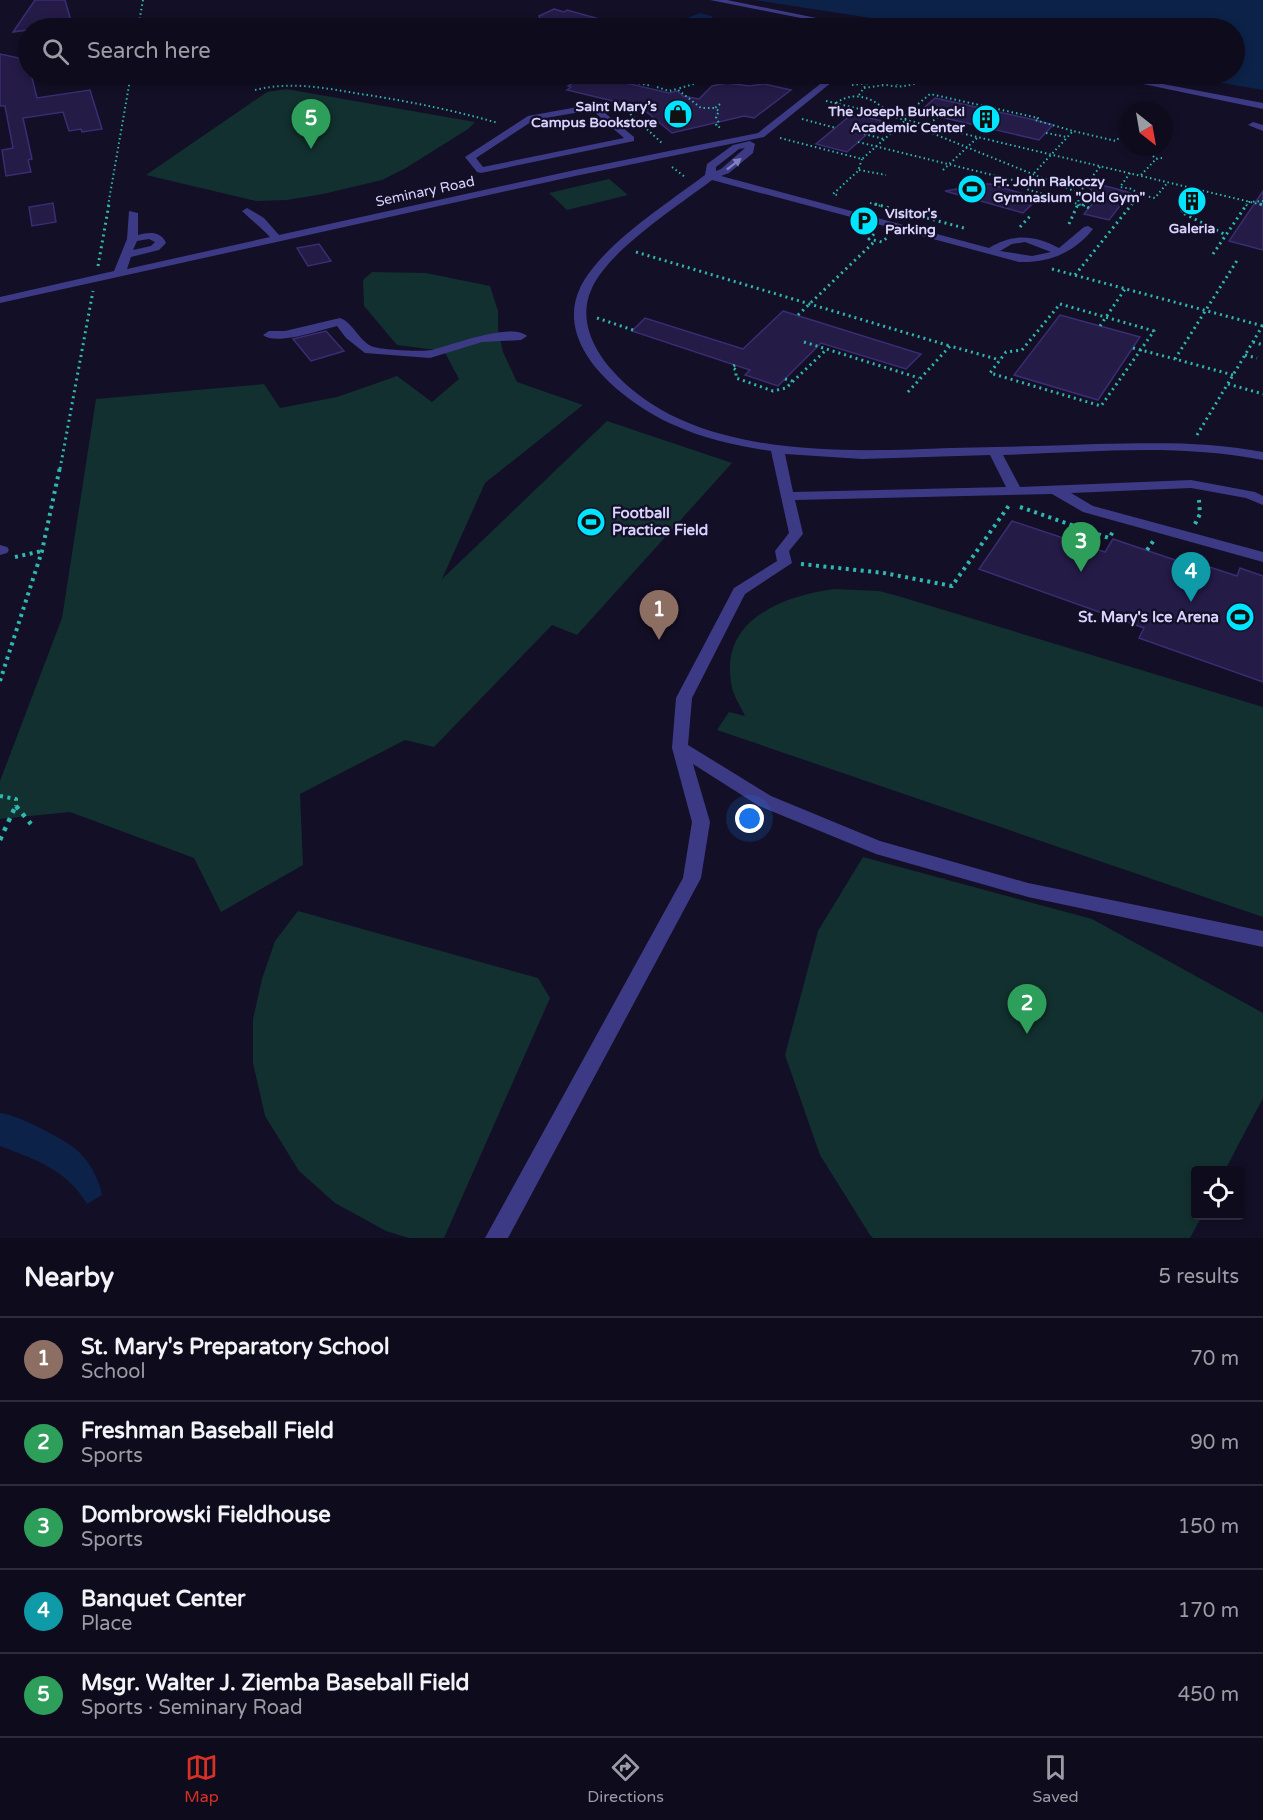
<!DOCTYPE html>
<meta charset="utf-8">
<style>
body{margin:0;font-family:"Varela Round",sans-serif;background:#1c1929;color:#f1f3f6}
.controls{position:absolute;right:18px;bottom:18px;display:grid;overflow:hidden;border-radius:6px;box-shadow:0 3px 9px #0003}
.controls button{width:54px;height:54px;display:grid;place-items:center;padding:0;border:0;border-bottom:2px solid #2e2b3b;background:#0e0b1c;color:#f1f3f6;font:30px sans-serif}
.compass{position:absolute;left:1119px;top:102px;width:54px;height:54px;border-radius:50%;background:#0e0b1c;box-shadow:0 3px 9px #0003;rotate:149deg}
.you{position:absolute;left:750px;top:819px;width:21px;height:21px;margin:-15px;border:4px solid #fff;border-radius:50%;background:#1a73e8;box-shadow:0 0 0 9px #1a73e833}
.badge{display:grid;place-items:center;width:39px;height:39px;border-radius:50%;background:#d93025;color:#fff;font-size:20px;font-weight:700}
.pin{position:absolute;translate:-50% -50px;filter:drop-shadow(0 2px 3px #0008)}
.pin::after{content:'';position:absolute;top:32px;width:21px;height:18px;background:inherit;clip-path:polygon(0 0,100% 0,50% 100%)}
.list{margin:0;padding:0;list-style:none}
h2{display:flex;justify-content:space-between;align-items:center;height:78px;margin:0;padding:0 24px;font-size:26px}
h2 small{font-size:20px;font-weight:400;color:#9b9ba3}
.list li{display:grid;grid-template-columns:39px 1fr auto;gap:18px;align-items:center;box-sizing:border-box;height:84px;padding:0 24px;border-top:2px solid #2e2b3b}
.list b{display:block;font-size:22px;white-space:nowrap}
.list p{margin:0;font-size:20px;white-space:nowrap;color:#9b9ba3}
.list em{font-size:20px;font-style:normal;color:#9b9ba3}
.icon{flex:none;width:33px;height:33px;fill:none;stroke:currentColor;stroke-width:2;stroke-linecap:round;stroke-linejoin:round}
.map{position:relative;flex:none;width:1263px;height:1238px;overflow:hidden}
.search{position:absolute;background:#0e0b1c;box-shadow:0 3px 9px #0003;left:18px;right:18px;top:18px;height:66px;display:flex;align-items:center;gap:15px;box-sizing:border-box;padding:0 21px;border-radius:33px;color:#9b9ba3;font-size:22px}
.sheet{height:498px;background:#0e0b1c}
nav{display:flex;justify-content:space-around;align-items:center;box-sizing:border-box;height:84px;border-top:2px solid #2e2b3b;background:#0e0b1c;font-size:16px;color:#9b9ba3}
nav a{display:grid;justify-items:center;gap:3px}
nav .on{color:#d93025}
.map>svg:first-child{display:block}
.green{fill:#12302f}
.water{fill:#0c2248}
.building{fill:#241b47;stroke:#3b2d73;stroke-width:1.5}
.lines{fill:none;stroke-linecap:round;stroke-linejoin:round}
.path-far3{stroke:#2fb8b0;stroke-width:2;stroke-dasharray:1.5 3;stroke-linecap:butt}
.path-far2{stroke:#2fb8b0;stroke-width:3;stroke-dasharray:2 4;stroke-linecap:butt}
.path-far1{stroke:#2fb8b0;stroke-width:4;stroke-dasharray:3 4.5;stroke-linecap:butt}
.path{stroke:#2fb8b0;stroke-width:4.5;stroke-dasharray:4 6;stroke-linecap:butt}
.minor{fill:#3d3a85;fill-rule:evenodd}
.oneway{fill:#837fbc}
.labels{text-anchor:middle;stroke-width:4.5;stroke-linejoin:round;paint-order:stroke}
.far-poi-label{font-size:14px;font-weight:bold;fill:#d9d4ff;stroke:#130f26;text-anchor:end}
.far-street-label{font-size:14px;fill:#d9d4ff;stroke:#130f26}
.poi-label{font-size:15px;font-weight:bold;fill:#d9d4ff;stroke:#130f26;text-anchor:start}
</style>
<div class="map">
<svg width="1263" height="1238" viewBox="0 0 1263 1238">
<rect width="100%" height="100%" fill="#130f26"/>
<path class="green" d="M286,89l189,33 -7,7 -62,39 -24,12 -59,14 -36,6 -31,1 -110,-26 121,-83z
M609,179l19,16 -61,15 -18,-17z
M372,272l54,1 64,13 8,25v18l5,23 14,30 66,23 -98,78 -43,96 165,-158 125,42 -155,172 -25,-10 -118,122 -29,-7 -105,54 3,71 -82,47 -27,-54 -124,-46 -70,7v-38l62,-163 34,-219 168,-15 16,24 57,-11 60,-21 35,26 27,-23 -15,-28 -47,-6 -33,-39 -1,-26z
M834,589l45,2 19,5 365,111v210l-546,-187 12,-18 16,4c-5,-11 -13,-22 -14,-34 -10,-63 52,-86 103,-93z
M863,857l229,62 171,94v85l-38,72h-29v46h6l-12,22h-317l-3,-3 -50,-80 -35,-100 33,-124z
M298,911l240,67 12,20 -106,240h-35l-23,-7 -51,-28 -36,-32 -34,-55 -12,-53v-44l9,-40 13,-38z"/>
<path class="water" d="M754,0h509v90l-94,-16h65v-46h-319l-44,-10z
M700,13l11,3 4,3 -4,6 5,3h-42l8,-8z
M0,1113c14,0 66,27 77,37 13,12 22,29 25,45l-15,9c-21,-35 -51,-44 -87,-58z"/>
<path class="building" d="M35,0h30l7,24 -59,8z
M554,9l10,3 3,-2 47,13v5h-84l11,-5 -2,-7z
M0,54l28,6v14h3l6,24 53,-8 12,39 -20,3 -1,-3 -12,2 -6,-19 -40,6 9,41 -4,1 3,12 -25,4 -4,-26 11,-2 -8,-42h-5z
M587,74l82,19 8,-2 6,5 16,3 13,-13 15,-3 22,3 15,-2 27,6 -37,28 -10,-2 -72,17 -29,-24 -11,3 -11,-9 -54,-13 4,-3 -3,-1z
M935,98l100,22 18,5 -14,15 -120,-28z
M852,114l30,7 -35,31 -31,-8z
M1082,180l35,9 13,4 -21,27 -25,-6 14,-17z
M986,184h4l48,14 -15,15 -78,-22z
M1263,191v59l-34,-9z
M53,203l3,19 -24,4 -3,-19z
M319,244l12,17 -23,5 -11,-18z
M783,311l138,43 -15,15 -85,-26 -43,43 -33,-11 5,-5 -118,-39 13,-13 98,31z
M1060,315l80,22 -42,63 -84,-25z
M326,331l18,20 -33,10 -18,-22z
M1012,521l93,31 8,-13 68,23 1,-4 55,18 3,-8 23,8v106l-124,-44 5,-10 -165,-59z"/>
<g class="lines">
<path class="path-far3" d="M138,28l5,-28
M867,74c16,15 41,17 59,3v-3
M897,74v11
M599,75l53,11
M849,77l23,2
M616,78c26,-5 57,-5 81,5l-20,6
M852,85l15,-2
M657,87l12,4 8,-2 24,19h14
M864,88l21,-3
M255,90c36,-9 70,-2 106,4 46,7 92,16 137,29
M859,95l9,-13 4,-1
M826,101l437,104
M617,102l45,41
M836,103c22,-15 41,-2 58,14
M720,104l-5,4 4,3 -3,6 3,6 -3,2 6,4
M938,117l-16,12 157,64
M802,119l34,9
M638,122l17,-3
M1120,122h8
M875,128l17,4
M1046,133l21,4
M864,134l20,5
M780,138l82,21 44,-39 -2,-4 26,-22 108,24 -3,2 38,11
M858,142l167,41
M1153,156l3,3 6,-1
M672,167l13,10
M859,170l27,5
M943,170l34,-32
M1130,173l-10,14 12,2 8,6 -9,11
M1141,175l16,-17
M837,195l-4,-1 25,-23 4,-12
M1140,195l15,3 13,-16
M1197,197l5,-6
M870,203l11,3
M108,206l23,-132
M1078,206l1,-13 21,-26
M1085,206l-59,-17 -1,-6 48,-52 43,10 12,-13
M1246,206l3,-4 14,-1"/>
<path class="path-far2" d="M875,204l89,24
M1082,204l7,4
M1260,204l3,1
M1187,206l-6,6 45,23
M1069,224l9,-20
M1020,227l12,-13
M874,234l-5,5 13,3 7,-6
M636,252l314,94
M1213,254l34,-50
M98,266l11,-62
M1052,269l211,57
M1075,275l57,-71
M1060,304l94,27 -53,75 -111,-33 16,-21 16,-2z
M798,315l77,-74
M597,318l36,12
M1100,326l25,-37
M804,342l115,36
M1253,342l10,3
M1133,348l42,11
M1245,355l12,3
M735,365l-3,2 4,3v8l37,13 13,-3 41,-39
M1233,375l-58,-16 63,-100
M785,379l7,2
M1228,384l35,10
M908,392l42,-46 50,14
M1197,435l66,-110
M60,469l33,-178"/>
<path class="path-far1" d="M1020,507l89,31 5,-8
M1195,524l5,-10 -1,-14
M1147,550l7,-10
M15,557l27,-6
M801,564l83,9 68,13 58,-82
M0,681l42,-130 18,-84
M0,796l16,3v7"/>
<path class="path" d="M16,806l15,18
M0,840l16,-35"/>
<path class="minor" d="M710,0h17l139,28h-15z
M833,74h9l-78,63 -189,39 -575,127v-6l114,-26 13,-32 2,-28 9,2v22c11,-3 23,-4 28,8l-7,7 -28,7 -4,12 143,-32c-9,-10 -19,-17 -28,-26l5,-3 17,10 15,17 296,-65 183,-37zM149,239l6,3 -4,4 -18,4 4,-9z
M1095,74h15l153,29v6z
M594,104l40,33v4l-153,32 -4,-1 -12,-15 63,-41zM592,110l32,28 -141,29 -7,-9 58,-38z
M1253,122l10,3v6l-15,-6z
M750,141l5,3 -2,9 -24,20 -8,3 268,72c24,-15 46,-13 70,0l25,-21 4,-1 5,3c-19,24 -44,34 -74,33l-307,-82c-34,26 -103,70 -120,108 -14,29 0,59 19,81 79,91 232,83 341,79 48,-1 96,-2 144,-4 57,-1 111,-3 167,8v8c-85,-17 -174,-8 -260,-5l17,32 171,-7 64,12 8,4v9l-17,-7 -55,-10 -120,5 22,13 170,46v10l-180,-50 -31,-18 -257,6 8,34 -14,17 3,12 -47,31 -53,104 -4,47 83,51 109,45 148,42 235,48v16l-235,-50 -152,-43 -117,-48 -66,-42 17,58 -9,56 -193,360h-23l198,-360 9,-56 -20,-74 4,-50 58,-110 43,-27 -2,-10 14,-18 -18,-82c-33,-5 -67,-12 -97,-26 -47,-21 -122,-77 -94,-137 20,-42 88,-85 125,-113l2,-11 26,-19zM745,148l-24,21 -5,2v-4l23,-18zM1025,242l26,10 -19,4 -32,-5 12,-7zM785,454l77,5 128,-4 16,32 -213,5z
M340,318c12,4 19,22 31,28 8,4 52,6 61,4 20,-5 79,-28 95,-14l-6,4 -39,2 -52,16 -65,-5 -19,-15 -9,-12c-16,4 -61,20 -74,9l6,-4h16z
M0,545l7,2 2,3 -2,3 -7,2z"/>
</g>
<defs><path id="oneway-solid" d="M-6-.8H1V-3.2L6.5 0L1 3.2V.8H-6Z" transform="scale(1.5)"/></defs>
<use class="oneway" href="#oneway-solid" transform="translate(734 164) rotate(-38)"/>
<defs>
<g id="shop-disc" transform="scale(1.5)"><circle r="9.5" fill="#00e5ff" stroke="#130f26"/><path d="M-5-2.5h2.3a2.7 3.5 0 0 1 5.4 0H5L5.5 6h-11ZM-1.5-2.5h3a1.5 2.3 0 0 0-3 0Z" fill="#111"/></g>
<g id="building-disc" transform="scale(1.5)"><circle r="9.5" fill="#00e5ff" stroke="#130f26"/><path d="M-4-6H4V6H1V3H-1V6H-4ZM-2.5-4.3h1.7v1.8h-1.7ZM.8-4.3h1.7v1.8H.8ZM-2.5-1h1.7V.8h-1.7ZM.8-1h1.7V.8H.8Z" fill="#111"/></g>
<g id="stadium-disc" transform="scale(1.5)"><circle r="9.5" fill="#00e5ff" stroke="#130f26"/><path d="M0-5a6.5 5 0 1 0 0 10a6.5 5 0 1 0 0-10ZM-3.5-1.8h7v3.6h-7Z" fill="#111"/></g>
<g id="parking-disc" transform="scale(1.5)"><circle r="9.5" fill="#00e5ff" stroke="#130f26"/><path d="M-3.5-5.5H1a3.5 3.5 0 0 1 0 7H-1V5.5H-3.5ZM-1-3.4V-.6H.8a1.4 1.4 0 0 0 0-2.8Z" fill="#111"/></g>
</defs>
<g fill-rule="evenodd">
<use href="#shop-disc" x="678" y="114"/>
<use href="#building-disc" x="986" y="119"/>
<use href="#stadium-disc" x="972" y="189"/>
<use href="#building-disc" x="1192" y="201"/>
<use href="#parking-disc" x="864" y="221"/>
<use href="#stadium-disc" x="591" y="522"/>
<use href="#stadium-disc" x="1240" y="617"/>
</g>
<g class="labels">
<g class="far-poi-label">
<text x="657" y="111">Saint Mary’s<tspan x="657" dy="16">Campus Bookstore</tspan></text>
<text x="965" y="116">The Joseph Burkacki<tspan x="965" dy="16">Academic Center</tspan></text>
<text x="993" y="186" text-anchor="start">Fr. John Rakoczy<tspan x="993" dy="16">Gymnasium "Old Gym"</tspan></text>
<text x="885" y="218" text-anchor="start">Visitor's<tspan x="885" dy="16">Parking</tspan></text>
<text x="1192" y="233" text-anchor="middle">Galeria</text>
</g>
<g class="far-street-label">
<text transform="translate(425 191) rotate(-12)" y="5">Seminary Road</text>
</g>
<g class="poi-label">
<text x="612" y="518">Football<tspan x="612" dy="17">Practice Field</tspan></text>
<text x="1219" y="622" text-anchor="end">St. Mary's Ice Arena</text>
</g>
</g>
</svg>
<div class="controls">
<button><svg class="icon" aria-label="locate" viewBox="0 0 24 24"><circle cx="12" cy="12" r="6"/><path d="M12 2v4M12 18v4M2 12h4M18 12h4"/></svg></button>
</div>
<svg class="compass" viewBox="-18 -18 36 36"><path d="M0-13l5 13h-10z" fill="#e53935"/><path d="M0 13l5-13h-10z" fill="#9b9ba3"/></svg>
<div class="you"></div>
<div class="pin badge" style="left:659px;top:640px;background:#8d6e63">1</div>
<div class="pin badge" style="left:1027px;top:1034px;background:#2e9e5b">2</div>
<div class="pin badge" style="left:1081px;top:572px;background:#2e9e5b">3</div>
<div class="pin badge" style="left:1191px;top:602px;background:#0f9aa8">4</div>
<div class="pin badge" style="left:311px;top:149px;background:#2e9e5b">5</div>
<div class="search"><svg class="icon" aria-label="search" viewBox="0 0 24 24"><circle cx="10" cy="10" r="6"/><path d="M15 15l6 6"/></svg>Search here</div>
</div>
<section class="sheet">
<h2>Nearby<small>5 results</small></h2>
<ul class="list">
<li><span class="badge" style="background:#8d6e63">1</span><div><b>St. Mary's Preparatory School</b><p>School</p></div><em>70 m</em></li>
<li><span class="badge" style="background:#2e9e5b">2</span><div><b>Freshman Baseball Field</b><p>Sports</p></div><em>90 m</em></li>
<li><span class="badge" style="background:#2e9e5b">3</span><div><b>Dombrowski Fieldhouse</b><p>Sports</p></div><em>150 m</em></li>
<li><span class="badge" style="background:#0f9aa8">4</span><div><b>Banquet Center</b><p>Place</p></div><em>170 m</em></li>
<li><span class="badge" style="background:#2e9e5b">5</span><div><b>Msgr. Walter J. Ziemba Baseball Field</b><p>Sports · Seminary Road</p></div><em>450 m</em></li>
</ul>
</section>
<nav>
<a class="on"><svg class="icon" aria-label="map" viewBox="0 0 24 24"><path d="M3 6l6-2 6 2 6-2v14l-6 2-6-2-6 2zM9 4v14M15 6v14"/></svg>Map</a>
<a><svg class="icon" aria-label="directions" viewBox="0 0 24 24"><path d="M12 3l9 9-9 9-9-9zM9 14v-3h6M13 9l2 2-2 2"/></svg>Directions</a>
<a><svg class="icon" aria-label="saved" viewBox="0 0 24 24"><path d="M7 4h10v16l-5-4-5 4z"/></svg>Saved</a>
</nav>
